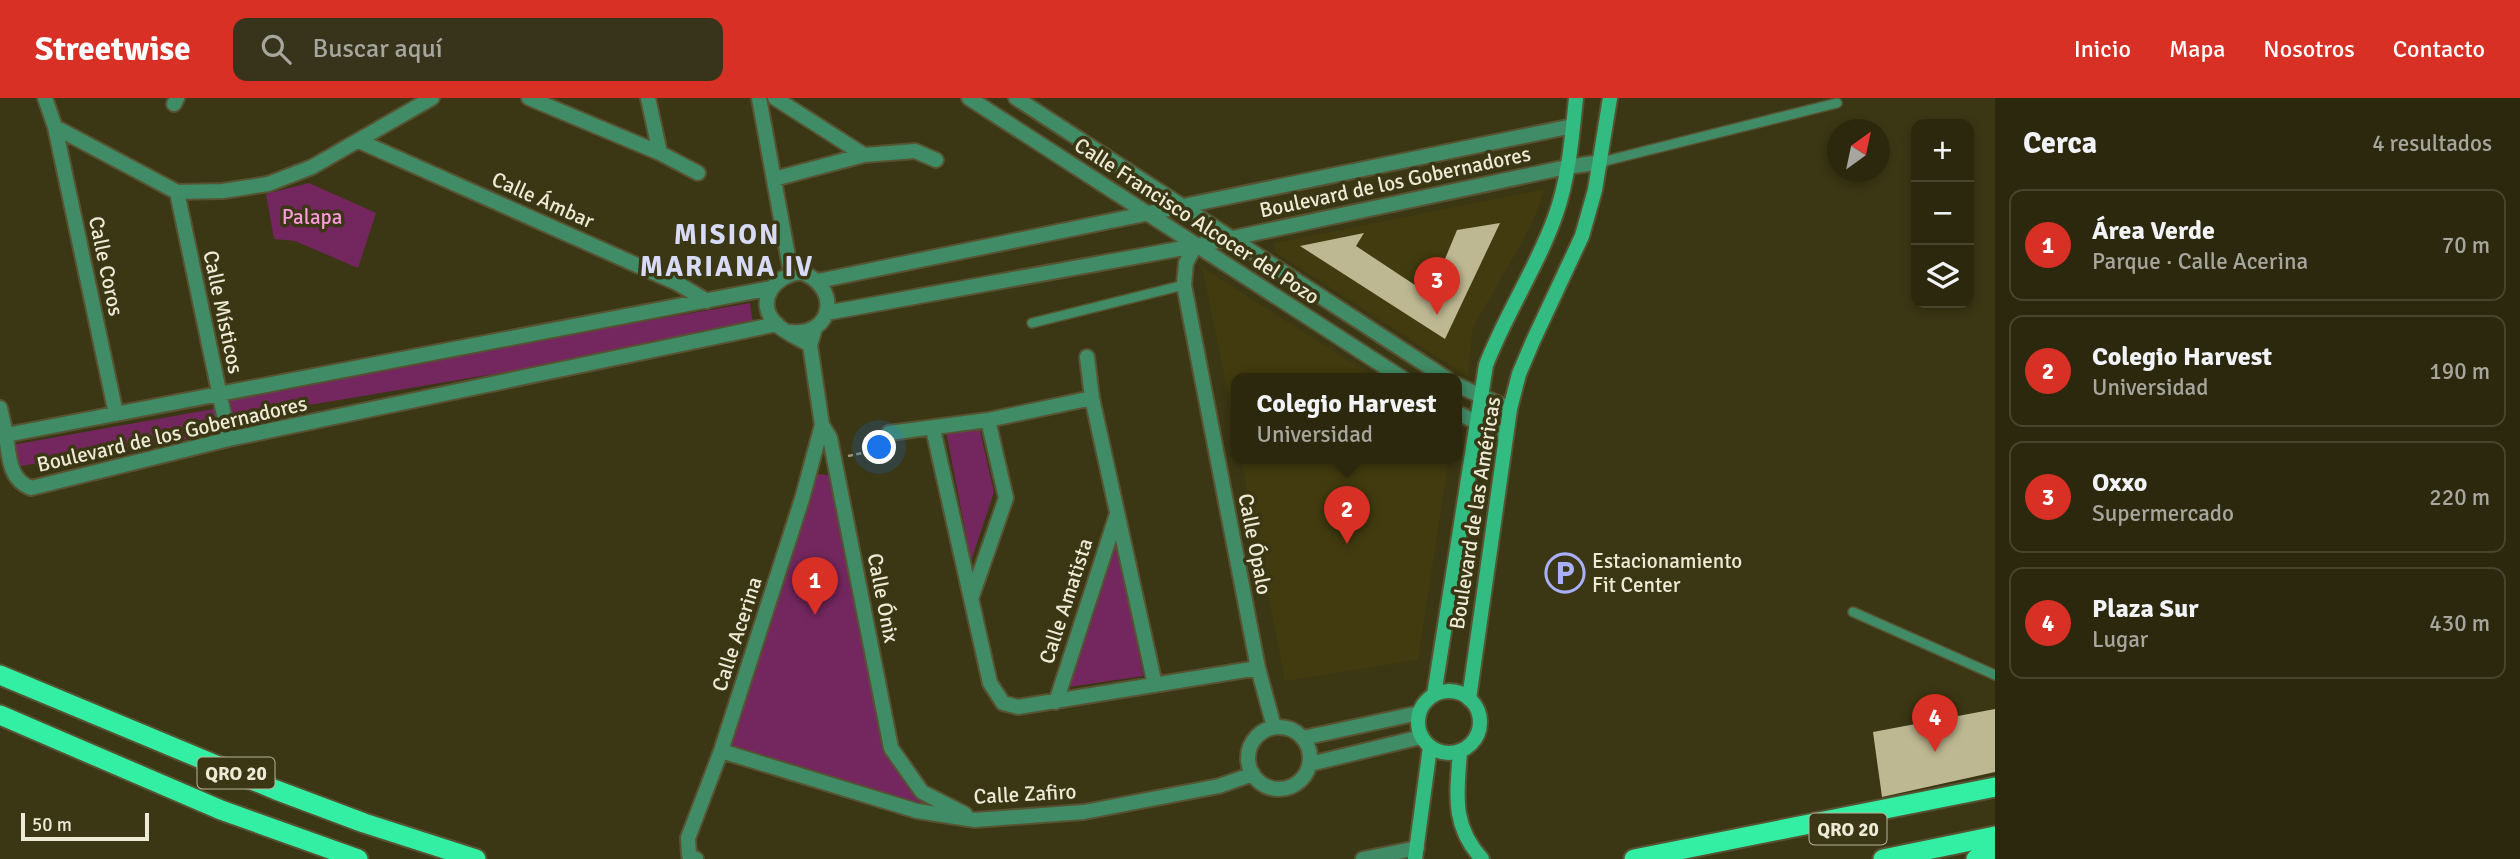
<!DOCTYPE html>
<html lang="es">
<meta charset="utf-8">
<style>
body{margin:0;font-family:Signika,sans-serif;background:#38341c;color:#f1f3f6}
.controls{position:absolute;right:21px;top:21px;display:grid;overflow:hidden;border-radius:14px;box-shadow:0 4px 10px #0003}
.controls button{width:63px;height:63px;display:grid;place-items:center;padding:0;border:0;border-bottom:2px solid #48442e;background:#2c280e;color:#f1f3f6;font:35px sans-serif}
.compass{position:absolute;left:1827px;top:21px;width:63px;height:63px;border-radius:50%;background:#2c280e;box-shadow:0 4px 10px #0003;rotate:33deg}
.scale{position:absolute;left:21px;bottom:18px;width:128px;box-sizing:border-box;padding-left:7px;border:4px solid #edead7;border-top:0;font-size:19px;line-height:24px;white-space:nowrap;color:#edead7;-webkit-text-stroke:5px #3b3613;paint-order:stroke}
.you{position:absolute;left:880px;top:350px;width:24px;height:24px;margin:-18px;border:5px solid #fff;border-radius:50%;background:#1a73e8;box-shadow:0 0 0 10px #1a73e833}
.badge{display:grid;place-items:center;width:46px;height:46px;border-radius:50%;background:#d93025;color:#fff;font-size:23px;font-weight:700}
.pin{position:absolute;translate:-50% -58px;filter:drop-shadow(0 2px 4px #0008)}
.pin::after{content:'';position:absolute;top:37px;width:24px;height:21px;background:inherit;clip-path:polygon(0 0,100% 0,50% 100%)}
.popup{position:absolute;left:1231px;top:275px;width:231px;height:91px;box-sizing:border-box;display:grid;place-content:center;border-radius:14px;background:#2c280e;filter:drop-shadow(0 2px 5px #0005);font-size:23px;white-space:nowrap;color:#a6a69e}
.popup b{font-size:26px;color:#f1f3f6}
.popup::after{content:'';position:absolute;left:50%;top:100%;margin-left:-14px;border:14px solid transparent;border-top-color:#2c280e}
.list{margin:0;padding:0;list-style:none}
h2{display:flex;justify-content:space-between;align-items:center;height:91px;margin:0;padding:0 28px;font-size:30px}
h2 small{font-size:23px;font-weight:400;color:#a6a69e}
.list li{display:grid;grid-template-columns:46px 1fr auto;gap:21px;align-items:center;box-sizing:border-box;height:112px;margin:0 14px 14px;padding:0 14px;border:2px solid #48442e;border-radius:14px}
.list b{display:block;font-size:26px;white-space:nowrap}
.list p{margin:0;font-size:23px;white-space:nowrap;color:#a6a69e}
.list em{font-size:23px;font-style:normal;color:#a6a69e}
.icon{flex:none;width:38px;height:38px;fill:none;stroke:currentColor;stroke-width:2;stroke-linecap:round;stroke-linejoin:round}
.map{position:relative;flex:none;width:1995px;height:761px;overflow:hidden}
header{display:flex;align-items:center;gap:42px;box-sizing:border-box;height:98px;padding:0 35px;background:#d93025;color:#fff}
header strong{font-size:33px}
nav{display:flex;gap:38px;margin-inline-start:auto;font-size:24px}
.search{width:490px;height:63px;background:#38341c;display:flex;align-items:center;gap:18px;box-sizing:border-box;padding:0 24px;border-radius:14px;color:#a6a69e;font-size:26px}
main{display:flex}
aside{flex:1;background:#2c280e}
.map>svg:first-child{display:block}
.built{fill:#423b0f}
.green{fill:#74275f}
.building{fill:#beb892}
.lines{fill:none;stroke-linecap:round;stroke-linejoin:round}
.service-casing{stroke:#575332;stroke-width:12}
.minor-casing{stroke:#575332;stroke-width:18}
.tertiary-casing{stroke:#575332;stroke-width:18}
.secondary-casing{stroke:#575332;stroke-width:18}
.trunk-casing{stroke:#575332;stroke-width:23}
.path{stroke:#979378;stroke-width:2.5;stroke-dasharray:5 3.5;stroke-linecap:butt}
.service{stroke:#408c67;stroke-width:9}
.minor{stroke:#408c67;stroke-width:14}
.tertiary{stroke:#408c67;stroke-width:14}
.secondary{stroke:#33bc81;stroke-width:14}
.trunk{stroke:#32efa4;stroke-width:19}
.labels{text-anchor:middle;stroke-width:7;stroke-linejoin:round;paint-order:stroke}
.shield{fill:#3b3613;stroke:#b8b49c;stroke-width:2}
.shield-label{font-size:19px;font-weight:bold;fill:#edead7}
.street-label{font-size:21px;fill:#edead7;stroke:#3b3613}
.park-label{font-size:21px;fill:#ff9adf;stroke:#3b3613}
.poi-label{font-size:21px;fill:#edead7;stroke:#3b3613;text-anchor:start}
.district-label{font-size:28px;font-weight:bold;letter-spacing:2px;fill:#d7dbf8;stroke:#3b3613}
</style>
<header>
<strong>Streetwise</strong>
<div class="search"><svg class="icon" aria-label="search" viewBox="0 0 24 24"><circle cx="10" cy="10" r="6"/><path d="M15 15l6 6"/></svg>Buscar aquí</div>
<nav><a>Inicio</a><a>Mapa</a><a>Nosotros</a><a>Contacto</a></nav>
</header>
<main>
<div class="map">
<svg width="1995" height="761" viewBox="0 0 1995 761">
<rect width="100%" height="100%" fill="#3b3613"/>
<path class="built" d="M1545,91l-10,27 -15,30 -47,81 -5,50 -193,-125v-9z
M1202,169l174,111h-139v60z
M1241,360h208l-31,202 -133,21z"/>
<path class="green" d="M309,85l67,30 -18,55 -63,-27 -21,-2 -8,-45z
M750,205l4,27 -528,89 -4,-25z
M219,310l5,25 -215,35 -3,-22z
M979,329l15,65 -23,69 -25,-130z
M817,376l11,1 6,10 52,243 1,27 19,24 30,29 -36,-7 -176,-52z
M1118,437l25,141 -74,11z"/>
<path class="building" d="M1500,125l-55,116 -145,-93 64,-13 -8,13 74,49 27,-65z
M1995,611v63l-113,25 -9,-65z"/>
<g class="lines">
<g class="service-casing">
<path id="service" d="M1601,64l236,-59
M1032,225l152,-38
M1853,514l142,63"/>
</g>
<g class="minor-casing">
<path id="minor" d="M45,0l10,29 122,65 46,-1 45,-7 44,-17 120,-69
M529,0l131,55 38,20
M648,0l12,55
M759,0l32,175
M775,0l89,57
M174,6l3,-6
M55,29l61,287
M359,43l318,142 30,18
M774,81l90,-24 51,-4 21,9
M177,94l52,247
M1195,148l-9,17 -2,22 74,383 16,59
M818,183l755,-155
M771,190l-765,147c3,21 3,45 25,53l198,-49 548,-115
M826,215l369,-67 372,-79 34,-5
M815,230l-5,17 12,80 8,13 61,310 31,44 43,22
M791,234c43,4 50,-45 10,-60 -26,3 -47,29 -25,52 8,8 24,15 34,21
M1087,259l5,41 63,287
M0,310l6,27
M933,331l57,254 13,20 15,4 240,-39
M889,335l99,-13 104,-22
M972,498l34,-98 -18,-78
M1056,604l61,-188
M1248 660a31 31 0 1 1 62 0a31 31 0 1 1-62 0Z
M1303,640l116,-25
M721,653l196,60 58,9 109,-8 135,-26 34,-12
M1310,666l111,-27
M696,761l-7,-4 -1,-17 33,-87 81,-252 20,-74
M1363,761l54,-11"/>
</g>
<g class="tertiary-casing">
<path id="tertiary" d="M969,0l433,280
M1016,0l430,280
M1457,287l53,24
M1457,315l48,22"/>
</g>
<g class="secondary-casing">
<path id="secondary" d="M1418 624a31 31 0 1 1 62 0a31 31 0 1 1-62 0Z
M1434,597l52,-330c20,-52 52,-99 70,-151 13,-37 16,-78 20,-116
M1469,601l41,-290 9,-35 14,-33 49,-105 13,-46 15,-92
M1460,653c-3,43 -9,74 22,108
M1415,761l15,-112"/>
</g>
<g class="trunk-casing">
<path id="trunk" d="M0,577l276,115 88,33 112,36
M0,617l221,95 137,49
M1634,761l361,-72
M1883,761l112,-23
M1976,761l19,-7"/>
</g>
<path class="path" d="M848,358l34,-7 2,-3"/>
<use href="#service" class="service"/>
<use href="#minor" class="minor"/>
<use href="#tertiary" class="tertiary"/>
<use href="#secondary" class="secondary"/>
<use href="#trunk" class="trunk"/>
</g>
<defs>
<g id="parking-ring" transform="scale(2.0125)"><circle r="9.5" fill="#3b3613" stroke="#a9b0fc" stroke-width="1.5"/><path d="M-3.5-5.5H1a3.5 3.5 0 0 1 0 7H-1V5.5H-3.5ZM-1-3.4V-.6H.8a1.4 1.4 0 0 0 0-2.8Z" fill="#a9b0fc"/></g>
</defs>
<g fill-rule="evenodd">
<use href="#parking-ring" x="1565" y="475"/>
</g>
<g class="labels">
<g class="shield">
<rect x="197.5" y="659.5" width="77" height="31" rx="5"/>
<rect x="1809.5" y="715.5" width="77" height="31" rx="5"/>
</g>
<g class="shield-label">
<text x="236" y="682">QRO 20</text>
<text x="1848" y="738">QRO 20</text>
</g>
<g class="street-label">
<text transform="translate(1395 84) rotate(-12)" y="7">Boulevard de los Gobernadores</text>
<text transform="translate(543 102) rotate(24)" y="7">Calle Ámbar</text>
<text transform="translate(1197 123) rotate(33)" y="7">Calle Francisco Alcocer del Pozo</text>
<text transform="translate(106 168) rotate(78)" y="7">Calle Coros</text>
<text transform="translate(223 214) rotate(78)" y="7">Calle Místicos</text>
<text transform="translate(172 336) rotate(-13)" y="7">Boulevard de los Gobernadores</text>
<text transform="translate(1475 415) rotate(-81)" y="7">Boulevard de las Américas</text>
<text transform="translate(1255 446) rotate(79)" y="7">Calle Ópalo</text>
<text transform="translate(883 500) rotate(79)" y="7">Calle Ónix</text>
<text transform="translate(1066 503) rotate(-72)" y="7">Calle Amatista</text>
<text transform="translate(737 536) rotate(-72)" y="7">Calle Acerina</text>
<text transform="translate(1025 696) rotate(-3)" y="7">Calle Zafiro</text>
</g>
<g class="park-label">
<text x="312" y="126">Palapa</text>
</g>
<g class="poi-label">
<text x="1592" y="470">Estacionamiento<tspan x="1592" dy="24">Fit Center</tspan></text>
</g>
<g class="district-label">
<text x="727" y="146">MISION<tspan x="727" dy="32">MARIANA IV</tspan></text>
</g>
</g>
</svg>
<div class="controls">
<button>+</button>
<button>−</button>
<button><svg class="icon" aria-label="layers" viewBox="0 0 24 24"><path d="M12 4l9 5-9 5-9-5zM3 14l9 5 9-5"/></svg></button>
</div>
<svg class="compass" viewBox="-18 -18 36 36"><path d="M0-13l5 13h-10z" fill="#e53935"/><path d="M0 13l5-13h-10z" fill="#a6a69e"/></svg>
<div class="scale">50 m</div>
<div class="you"></div>
<div class="pin badge" style="left:815px;top:517px">1</div>
<div class="pin badge" style="left:1347px;top:446px">2</div>
<div class="popup"><b>Colegio Harvest</b>Universidad</div>
<div class="pin badge" style="left:1437px;top:217px">3</div>
<div class="pin badge" style="left:1935px;top:654px">4</div>
</div>
<aside>
<h2>Cerca<small>4 resultados</small></h2>
<ul class="list">
<li><span class="badge">1</span><div><b>Área Verde</b><p>Parque · Calle Acerina</p></div><em>70 m</em></li>
<li><span class="badge">2</span><div><b>Colegio Harvest</b><p>Universidad</p></div><em>190 m</em></li>
<li><span class="badge">3</span><div><b>Oxxo</b><p>Supermercado</p></div><em>220 m</em></li>
<li><span class="badge">4</span><div><b>Plaza Sur</b><p>Lugar</p></div><em>430 m</em></li>
</ul>
</aside>
</main>
